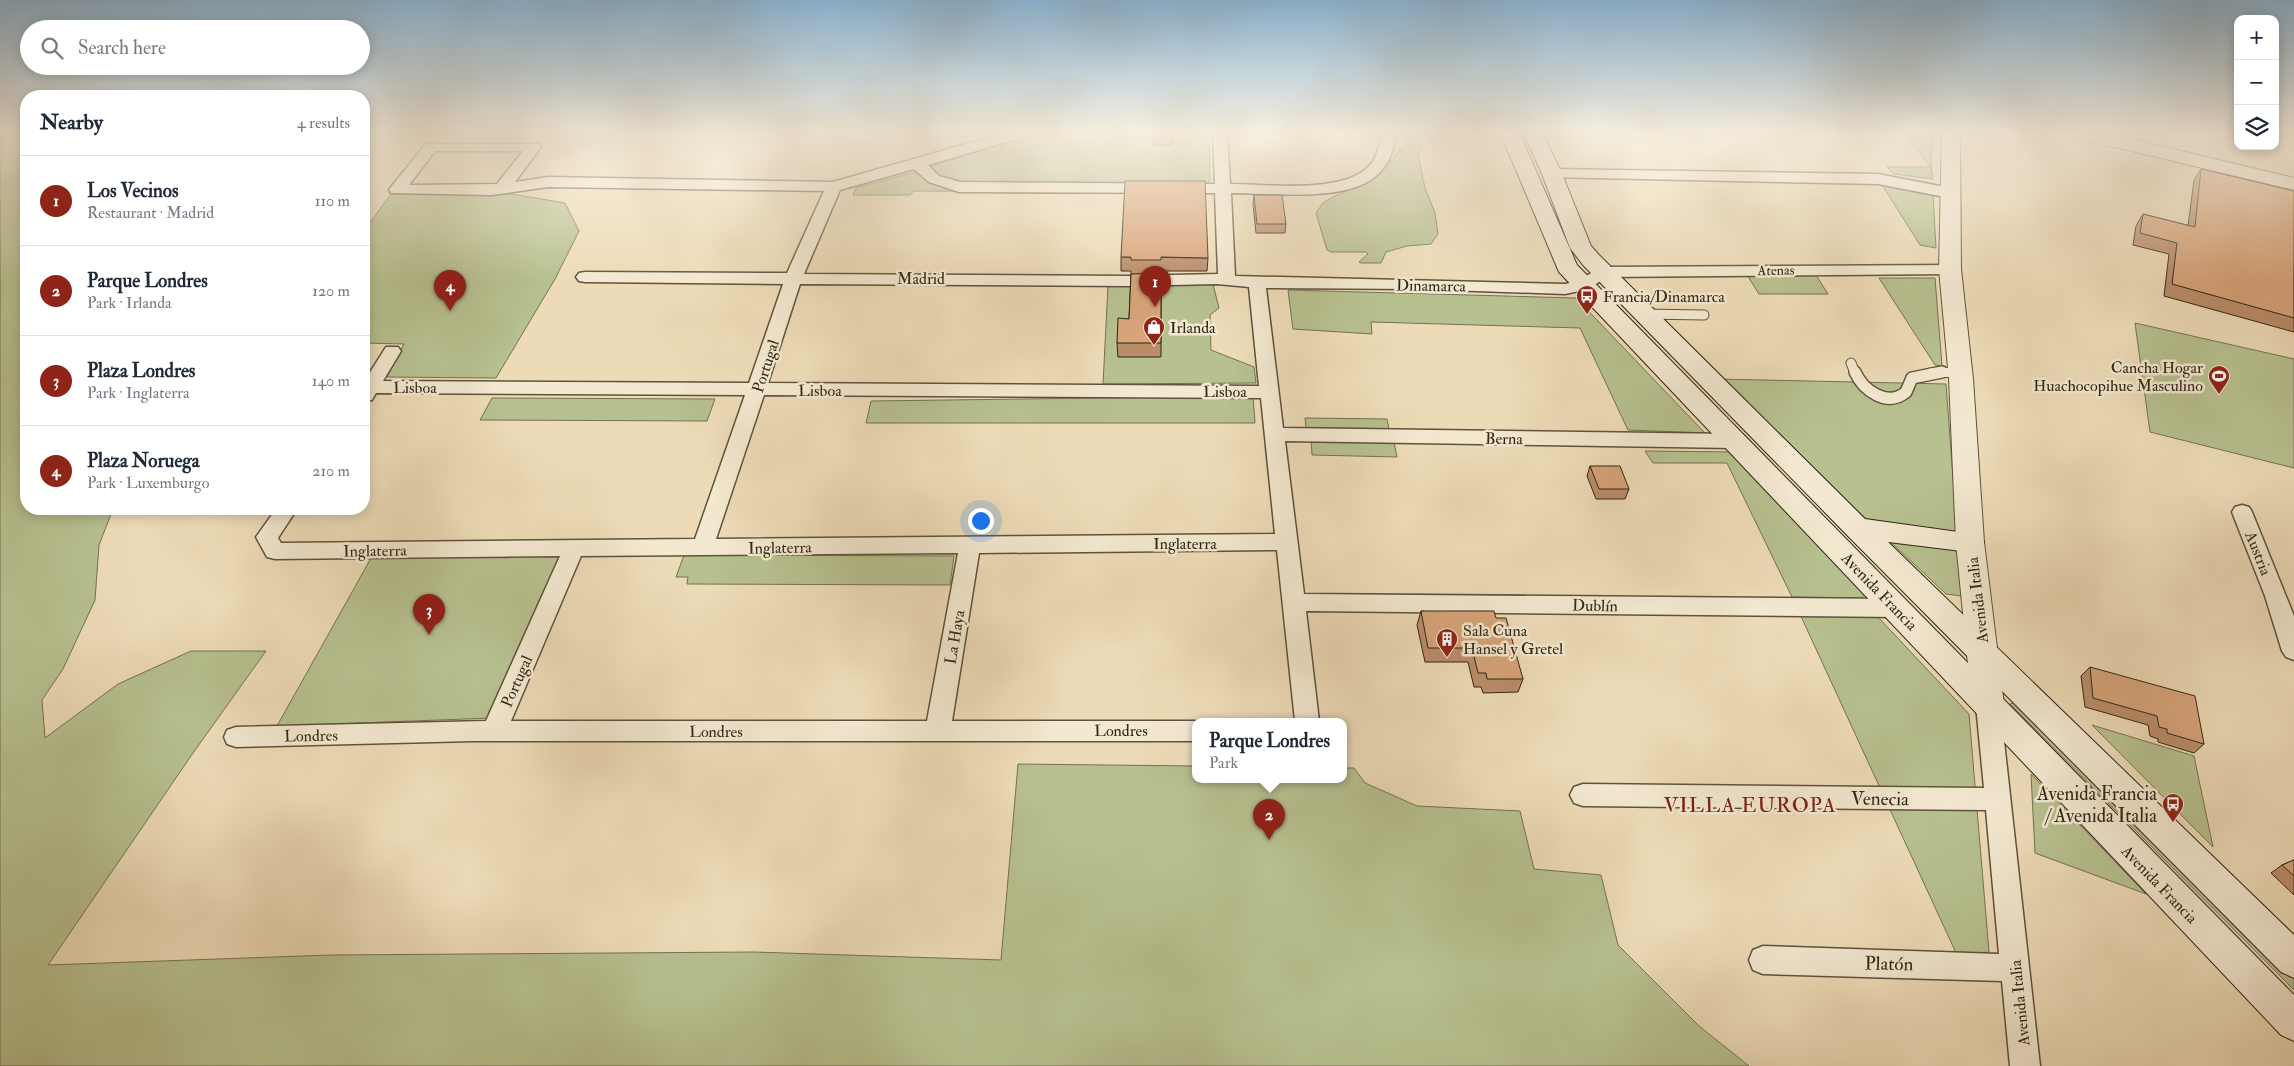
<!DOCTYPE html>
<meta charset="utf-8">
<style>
body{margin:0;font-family:"IM FELL Double Pica",serif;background:#f6f6f7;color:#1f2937}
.controls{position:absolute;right:15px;top:15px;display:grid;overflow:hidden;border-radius:10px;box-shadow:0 2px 12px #0003}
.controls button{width:45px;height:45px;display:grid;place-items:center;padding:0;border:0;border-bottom:1px solid #e0e1e3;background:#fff;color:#1f2937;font:25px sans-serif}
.you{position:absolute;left:980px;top:520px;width:18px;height:18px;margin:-12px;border:4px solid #fff;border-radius:50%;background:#1a73e8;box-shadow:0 0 0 8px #1a73e833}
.badge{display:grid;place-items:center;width:32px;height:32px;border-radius:50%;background:#8f2418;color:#fff;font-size:16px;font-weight:700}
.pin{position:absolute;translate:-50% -41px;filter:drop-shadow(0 1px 2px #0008)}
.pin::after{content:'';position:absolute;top:26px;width:18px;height:15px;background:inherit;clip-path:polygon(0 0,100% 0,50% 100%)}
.popup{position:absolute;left:1192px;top:718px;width:155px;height:65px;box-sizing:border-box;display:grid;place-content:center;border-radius:10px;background:#fff;filter:drop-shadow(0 1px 4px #0005);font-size:16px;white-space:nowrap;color:#747a83}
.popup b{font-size:19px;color:#1f2937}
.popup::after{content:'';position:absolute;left:50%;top:100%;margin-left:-10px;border:10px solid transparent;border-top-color:#fff}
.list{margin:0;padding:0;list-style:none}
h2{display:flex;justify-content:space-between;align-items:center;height:65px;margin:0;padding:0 20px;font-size:21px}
h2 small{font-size:16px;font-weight:400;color:#747a83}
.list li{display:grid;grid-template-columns:32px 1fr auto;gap:15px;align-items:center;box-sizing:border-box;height:90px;padding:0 20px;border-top:1px solid #e0e1e3}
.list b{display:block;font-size:19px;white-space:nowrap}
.list p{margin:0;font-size:16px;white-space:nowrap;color:#747a83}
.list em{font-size:16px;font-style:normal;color:#747a83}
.icon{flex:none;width:28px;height:28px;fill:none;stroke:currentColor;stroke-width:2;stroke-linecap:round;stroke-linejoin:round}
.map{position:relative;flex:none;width:2294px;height:1066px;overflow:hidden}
.search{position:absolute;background:#fff;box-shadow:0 2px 12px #0003;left:20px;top:20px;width:350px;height:55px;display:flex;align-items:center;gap:12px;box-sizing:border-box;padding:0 18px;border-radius:28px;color:#747a83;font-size:19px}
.panel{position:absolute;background:#fff;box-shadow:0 2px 12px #0003;left:20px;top:90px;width:350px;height:425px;border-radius:20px}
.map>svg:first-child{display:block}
.green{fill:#b7c08f;stroke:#747252}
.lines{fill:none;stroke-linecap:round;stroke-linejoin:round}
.service-far1-casing{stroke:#5f523e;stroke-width:11}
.service-casing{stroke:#5f523e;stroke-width:14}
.minor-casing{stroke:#5f523e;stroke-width:3}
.tertiary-casing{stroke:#5f523e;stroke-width:2}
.secondary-casing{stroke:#302515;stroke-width:2}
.service-far1{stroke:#f3e8d0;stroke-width:9}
.service{stroke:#f3e8d0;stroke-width:11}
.minor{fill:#f3e8d0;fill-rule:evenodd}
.tertiary{fill:#f3e8d0;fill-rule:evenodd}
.secondary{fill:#f3e8d0;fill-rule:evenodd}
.wall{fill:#ba8d69;stroke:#302515}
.building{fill:#d8a47a;stroke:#302515}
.labels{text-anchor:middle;stroke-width:5;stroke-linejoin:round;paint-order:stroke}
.far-street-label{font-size:14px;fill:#302515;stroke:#f3e8d0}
.street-label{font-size:16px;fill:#302515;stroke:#f3e8d0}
.poi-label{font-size:16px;fill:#302515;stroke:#f3e8d0;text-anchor:start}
.near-poi-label{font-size:19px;fill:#302515;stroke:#f3e8d0;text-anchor:end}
.near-street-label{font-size:19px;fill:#302515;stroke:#f3e8d0}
.near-neighbourhood-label{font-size:21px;letter-spacing:1px;fill:#7a1f14;stroke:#f3e8d0}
</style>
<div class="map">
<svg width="2294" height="1066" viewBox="0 0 2294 1066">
<rect width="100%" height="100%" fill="#eddbb7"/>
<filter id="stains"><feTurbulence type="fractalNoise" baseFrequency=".004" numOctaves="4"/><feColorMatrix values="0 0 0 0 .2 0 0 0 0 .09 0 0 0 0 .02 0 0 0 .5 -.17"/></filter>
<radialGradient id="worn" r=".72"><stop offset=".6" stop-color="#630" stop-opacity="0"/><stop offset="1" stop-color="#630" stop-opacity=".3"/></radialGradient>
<path class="green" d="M0,132h26v377h87l-14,36 -4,55 -32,69 -21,31 3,38 73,-54 73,-33h75l-73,102 -145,212 283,-10 423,-3 247,8 17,-196 177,2v13h148v-11h11l11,15 52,23 103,5 14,58 67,6 17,70 81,81 50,40h-1749z
M1042,132h167l1,49 -4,3h-248l-13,-3 -14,-15z
M1408,132h11l3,15 -4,8 7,33 10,25 3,21 -7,10 -24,2 -21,6 -5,11h-20l-2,-1 9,-8 -2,-2h-35l-4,-2 -11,-37 7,-10 10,-6 41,-18 32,-35z
M1902,132h31l-2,35 2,12 -39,-5 -7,-7h44z
M915,172l14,9 181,11 -196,-1 -4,4h-57l3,-7z
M1882,185l51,9 3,54 -16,-3z
M391,194h120l54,9 14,28 -24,48 -59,99 -109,-1 17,-33 -40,-1v-112z
M1747,275h69l12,19h-69z
M1879,278h56l7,88 -7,-1z
M1213,284l6,24 -9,7 1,35 43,17 2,16 -153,1 5,-98z
M1288,290l288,8 129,135 -77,-3 -48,-102 -209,-6 1,12 -79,-5z
M2135,323l159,36v109l-144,-36z
M1717,379l229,5 16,212 -16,-2z
M1253,396l2,27h-389l5,-22z
M492,398l223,1 -8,22 -227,-1z
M1305,418l82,1 2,10 -83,-1z
M1311,440l83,2 3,15 -85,-2z
M1645,451l92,1 131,140 -7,6 -69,-1 -65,-134h-74z
M569,547l-76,171 -216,8 98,-175z
M684,555l270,1 -4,29 -263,-1 1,-7h-12z
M1799,612l78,4 92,98 20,238 -32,3z
M2018,701l276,273v16l-284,-286z
M2092,725l102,31 19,91z
M2031,774l115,120 -111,-41z"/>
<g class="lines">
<g class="service-far1-casing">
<path id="service-far1" d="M1643,314l61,1
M1851,363l4,10
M1930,373l31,-1"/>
</g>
<g class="service-casing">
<path id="service" d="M1855,372c8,18 32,36 51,20l6,-14 30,-6
M1952,372h9"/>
</g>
<g class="minor-casing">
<path id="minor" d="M1008,132h24l-2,3 -102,30 11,11 21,6 255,2 -2,-52h14l3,52c36,0 116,11 141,-20 7,-9 9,-21 12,-32h14c-3,14 -6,28 -16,39 -27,33 -111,22 -150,22l4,83 330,8 12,-3 25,-14 354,-2 2,4 -2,4 -6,1 -344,3 -17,12 -24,5 -147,-5 -152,-1 17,140 451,6 7,2 3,5 -3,5 -7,2 -449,-7 19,153 592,5 8,3 3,6 -3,6 -8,3 -590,-6 13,110h-24l-18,-171 -298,3 -27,168h243v20h-722l-237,6 -9,-3 -3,-7 3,-7 9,-3 250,-6 74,-165 -285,3 -8,-2 -11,-20 20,-28h21l-19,29 3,5 414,-4 50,-144 -369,-2 -4,7 -8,2v-20l22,-35h12l3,4 -18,30 366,2 34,-99 -198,-2 -6,-1 -3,-4 3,-4 6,-1 202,1 37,-82 -276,-4 -56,8 -101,-2 -2,-3 2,-3 35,-43h113l2,3 -26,35 33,-5 285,5zM435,151h88l-26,33 -88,1zM914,169l15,13 30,10 256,1 3,81 -90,2 -324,-2 36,-84zM800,284l328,2 89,-2 32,3 10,99 -491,-3zM764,395l497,3 14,136 -559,5zM958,553l-31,168h-416l70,-165z
M1552,169l326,5 72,14 8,5 -8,5 -72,-14 -331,-7 -3,-3 3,-3z
M2242,505l7,2 3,5 42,104v44l-8,-3 -4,-6 -17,-55 -33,-84 3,-5z
M1988,695l9,3 3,7 40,361h-30l-8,-85 -239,-7 -10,-4 -4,-10 4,-10 10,-4 236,8 -13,-144 -403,-4 -9,-3 -4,-8 4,-8 9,-3 401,4 -8,-83 3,-7z"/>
</g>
<g class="tertiary-casing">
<path id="tertiary" d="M1942,132h18l1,137 12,110 11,163 20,163 -5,9 -11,4 -11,-4 -5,-9 -16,-163 -7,-163 -10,-110z
M2067,132h34l193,46v12l-225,-54z"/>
</g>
<g class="secondary-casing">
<path id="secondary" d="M1500,132h19l58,133 717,730v46l-13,-6 -722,-763z
M1523,132h19l20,42 29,72 8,9 266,264 115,16 4,7 -4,7 -10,3 -82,-10 406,393v43l-13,-6 -434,-437 -264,-270 -13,-17 -28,-74z"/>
</g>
<use href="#service-far1" class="service-far1"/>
<use href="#service" class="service"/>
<use href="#minor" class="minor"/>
<use href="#tertiary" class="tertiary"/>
<use href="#secondary" class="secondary"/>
</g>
<path class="wall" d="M1154,132h19v13h-19z
M2201,169l93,22v141l-130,-36 5,-42 -36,-9 3,-19 7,-12 45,12 6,-46z
M1254,195l32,29 -1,9h-29l-3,-29z
M1121,257l87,1 -1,13h-46v86h-43l-1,-14 12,-24 2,-45v-3h-10z
M1590,466l39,23 -4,10h-29l-9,-23z
M1421,611l75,7 27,61 -5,13 -35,1 -2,-6h-7l-6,-25h-43l-8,-37z
M2090,667l114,77 -10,9 -36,-11v-3l-8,-3 -2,-11 -63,-18 -4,-31z
M2294,860v35l-23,-22 11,-8z"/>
<path class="building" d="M1154,132h19v5l-19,-1z
M2201,169l93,22v127l-122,-34 5,-41 -37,-10 3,-19 52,13z
M1125,181h80l3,77 -47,-1v3h-30v-3h-10z
M1254,195h28l4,29h-29z
M1161,273v70h-44l1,-25 11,1 2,-45z
M1590,466h30l9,23h-30z
M1421,611h73l2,7h10l17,61h-36l-1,-6h-8l-6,-25h-44z
M2090,667l105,29 9,48 -37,-11v-4l-8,-2 -2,-11 -64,-18z
M2294,860v16l-12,-11z"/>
<linearGradient id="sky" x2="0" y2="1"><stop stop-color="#8bb6d6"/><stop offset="0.47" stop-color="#f7efdf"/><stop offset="1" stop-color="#f7efdf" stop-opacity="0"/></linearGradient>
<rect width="2294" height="281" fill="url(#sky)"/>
<defs>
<g id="bus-pin" transform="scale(1.125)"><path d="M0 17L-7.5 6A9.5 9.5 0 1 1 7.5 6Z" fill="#8f2418" stroke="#f3e8d0"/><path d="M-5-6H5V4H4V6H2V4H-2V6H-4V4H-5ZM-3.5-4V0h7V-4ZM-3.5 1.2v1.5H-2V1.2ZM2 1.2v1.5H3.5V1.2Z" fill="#fff"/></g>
<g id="shop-pin" transform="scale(1.125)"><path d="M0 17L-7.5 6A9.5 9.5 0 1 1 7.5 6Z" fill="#8f2418" stroke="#f3e8d0"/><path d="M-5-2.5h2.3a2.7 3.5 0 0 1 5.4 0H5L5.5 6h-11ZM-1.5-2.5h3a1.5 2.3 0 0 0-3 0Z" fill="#fff"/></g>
<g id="stadium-pin" transform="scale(1.125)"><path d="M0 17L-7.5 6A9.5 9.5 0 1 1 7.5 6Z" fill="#8f2418" stroke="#f3e8d0"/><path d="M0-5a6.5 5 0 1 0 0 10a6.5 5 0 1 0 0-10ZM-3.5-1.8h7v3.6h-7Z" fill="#fff"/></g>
<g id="building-pin" transform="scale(1.125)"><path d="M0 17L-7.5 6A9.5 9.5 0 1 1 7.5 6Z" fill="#8f2418" stroke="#f3e8d0"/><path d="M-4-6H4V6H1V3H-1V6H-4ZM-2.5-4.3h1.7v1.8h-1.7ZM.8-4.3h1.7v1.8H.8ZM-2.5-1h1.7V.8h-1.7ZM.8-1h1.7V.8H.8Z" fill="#fff"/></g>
</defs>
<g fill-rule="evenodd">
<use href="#bus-pin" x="1587" y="296"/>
<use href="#shop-pin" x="1154" y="327"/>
<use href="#stadium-pin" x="2219" y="376"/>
<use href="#building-pin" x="1447" y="639"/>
<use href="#bus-pin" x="2173" y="804"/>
</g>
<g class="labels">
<g class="far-street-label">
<text transform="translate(1776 270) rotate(-1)" y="5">Atenas</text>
</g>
<g class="street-label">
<text x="921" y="284">Madrid</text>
<text transform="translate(1431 285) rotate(1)" y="6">Dinamarca</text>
<text transform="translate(765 366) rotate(-72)" y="6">Portugal</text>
<text x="415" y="393">Lisboa</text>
<text x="820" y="396">Lisboa</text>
<text x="1225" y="397">Lisboa</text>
<text transform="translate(1504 438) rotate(1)" y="6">Berna</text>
<text x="1185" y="549">Inglaterra</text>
<text transform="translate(780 547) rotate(-1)" y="6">Inglaterra</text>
<text transform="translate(375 550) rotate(-1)" y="6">Inglaterra</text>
<text transform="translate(2259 553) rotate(68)" y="6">Austria</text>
<text transform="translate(1880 591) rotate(46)" y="6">Avenida Francia</text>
<text transform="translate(1977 600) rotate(-97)" y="6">Avenida Italia</text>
<text transform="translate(1595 605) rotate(1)" y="6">Dublín</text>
<text transform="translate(954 637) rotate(-80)" y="6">La Haya</text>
<text transform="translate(516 681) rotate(-66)" y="6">Portugal</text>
<text x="1121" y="736">Londres</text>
<text x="716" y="737">Londres</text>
<text transform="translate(311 735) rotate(-1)" y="6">Londres</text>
<text transform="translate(2160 884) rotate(46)" y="6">Avenida Francia</text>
<text transform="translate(2019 1003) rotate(-96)" y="6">Avenida Italia</text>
</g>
<g class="poi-label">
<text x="1603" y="302">Francia/Dinamarca</text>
<text x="1170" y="333">Irlanda</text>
<text x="2203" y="373" text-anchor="end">Cancha Hogar<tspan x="2203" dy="18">Huachocopihue Masculino</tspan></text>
<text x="1463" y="636">Sala Cuna<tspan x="1463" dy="18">Hansel y Gretel</tspan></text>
</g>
<g class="near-poi-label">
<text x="2157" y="800">Avenida Francia<tspan x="2157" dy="22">/ Avenida Italia</tspan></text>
</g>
<g class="near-street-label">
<text transform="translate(1880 798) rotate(1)" y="7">Venecia</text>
<text transform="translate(1889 963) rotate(1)" y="7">Platón</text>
</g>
<g class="near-neighbourhood-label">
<text x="1750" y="812">VILLA EUROPA</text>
</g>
</g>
<rect width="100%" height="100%" filter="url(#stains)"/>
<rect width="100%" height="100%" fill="url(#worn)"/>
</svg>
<div class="controls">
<button>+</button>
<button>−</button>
<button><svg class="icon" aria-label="layers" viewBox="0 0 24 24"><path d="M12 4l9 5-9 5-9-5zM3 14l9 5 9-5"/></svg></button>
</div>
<div class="you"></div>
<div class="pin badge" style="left:1155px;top:307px">1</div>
<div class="pin badge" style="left:1269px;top:840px">2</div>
<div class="popup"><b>Parque Londres</b>Park</div>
<div class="pin badge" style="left:429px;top:635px">3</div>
<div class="pin badge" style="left:450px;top:311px">4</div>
<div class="search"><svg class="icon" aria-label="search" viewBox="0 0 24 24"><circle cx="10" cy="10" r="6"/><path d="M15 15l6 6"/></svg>Search here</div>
<section class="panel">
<h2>Nearby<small>4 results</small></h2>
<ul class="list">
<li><span class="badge">1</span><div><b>Los Vecinos</b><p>Restaurant · Madrid</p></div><em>110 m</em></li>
<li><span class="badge">2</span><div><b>Parque Londres</b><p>Park · Irlanda</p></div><em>120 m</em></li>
<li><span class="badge">3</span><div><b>Plaza Londres</b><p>Park · Inglaterra</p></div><em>140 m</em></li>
<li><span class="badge">4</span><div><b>Plaza Noruega</b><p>Park · Luxemburgo</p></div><em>210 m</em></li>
</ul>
</section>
</div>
